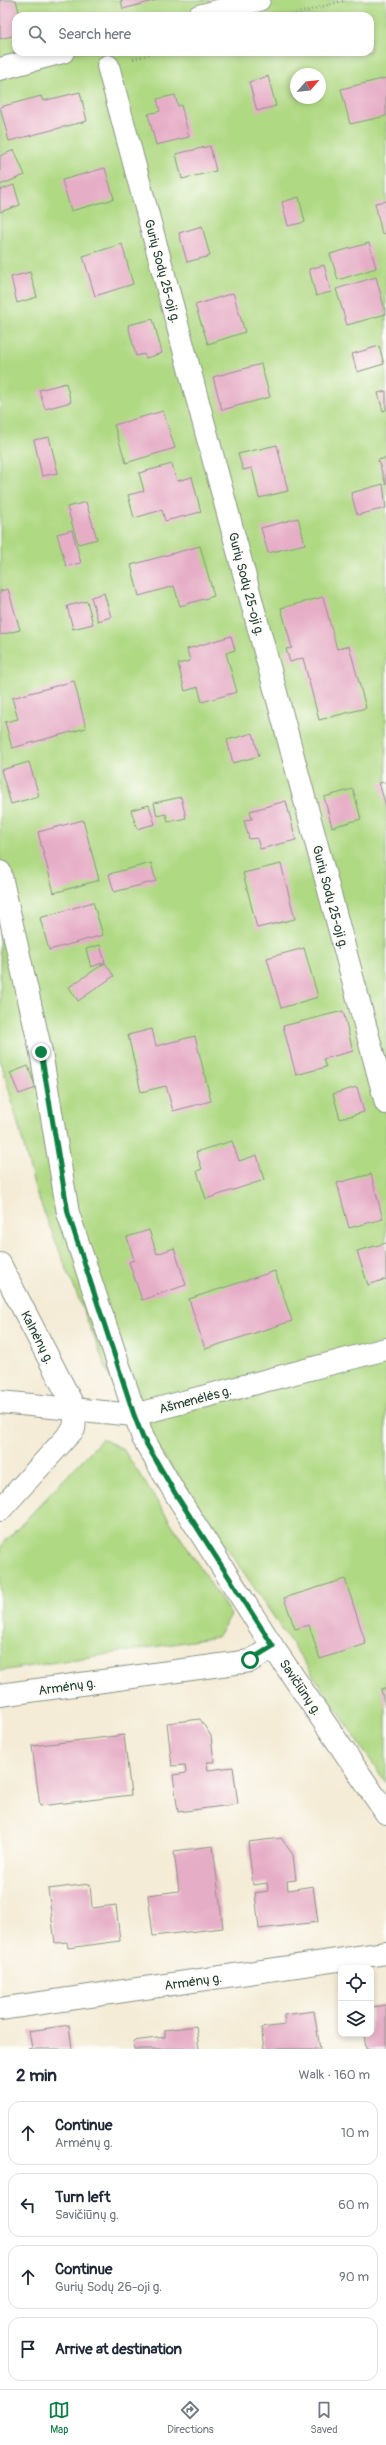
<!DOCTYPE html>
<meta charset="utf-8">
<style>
body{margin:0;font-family:Pangolin,sans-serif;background:#f6f6f7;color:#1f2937}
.controls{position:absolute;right:12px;bottom:12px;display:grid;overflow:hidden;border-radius:8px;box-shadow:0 2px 6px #0003}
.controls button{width:36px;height:36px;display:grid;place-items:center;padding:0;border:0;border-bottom:1px solid #e0e1e3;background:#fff;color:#1f2937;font:20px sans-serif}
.compass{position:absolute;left:290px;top:68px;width:36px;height:36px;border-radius:50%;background:#fff;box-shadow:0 2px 6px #0003;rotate:62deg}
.stop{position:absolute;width:12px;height:12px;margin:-9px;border:3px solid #0b8043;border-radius:50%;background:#fff}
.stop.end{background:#0b8043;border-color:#fff;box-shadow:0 1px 4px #0008}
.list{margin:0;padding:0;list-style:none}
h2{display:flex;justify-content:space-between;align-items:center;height:52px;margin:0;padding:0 16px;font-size:17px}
h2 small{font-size:13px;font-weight:400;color:#747a83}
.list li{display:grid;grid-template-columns:26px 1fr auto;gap:12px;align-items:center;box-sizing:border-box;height:64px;margin:0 8px 8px;padding:0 8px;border:1px solid #e0e1e3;border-radius:12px}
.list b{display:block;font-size:15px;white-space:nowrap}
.list p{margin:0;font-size:13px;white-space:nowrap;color:#747a83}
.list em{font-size:13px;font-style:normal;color:#747a83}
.icon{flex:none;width:22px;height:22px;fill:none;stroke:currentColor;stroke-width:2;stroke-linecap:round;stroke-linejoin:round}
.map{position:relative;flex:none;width:386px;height:2049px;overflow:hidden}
.search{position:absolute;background:#fff;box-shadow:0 2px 6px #0003;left:12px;right:12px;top:12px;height:44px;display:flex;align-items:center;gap:10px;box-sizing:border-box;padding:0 14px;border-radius:12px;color:#747a83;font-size:15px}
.sheet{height:340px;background:#fff}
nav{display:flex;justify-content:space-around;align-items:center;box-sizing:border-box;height:56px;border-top:1px solid #e0e1e3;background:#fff;font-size:11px;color:#747a83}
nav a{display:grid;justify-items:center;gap:2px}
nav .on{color:#0b8043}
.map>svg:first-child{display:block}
.green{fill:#b0d984;stroke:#688b5c;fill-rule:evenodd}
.building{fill:#e6adc6}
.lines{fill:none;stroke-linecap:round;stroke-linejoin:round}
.minor-casing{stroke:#8a9486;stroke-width:24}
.path{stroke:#8a9486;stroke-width:2.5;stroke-dasharray:1 3;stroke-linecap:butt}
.minor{stroke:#fff;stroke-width:22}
.route{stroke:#0b8043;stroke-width:5}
.labels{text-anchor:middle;stroke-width:4;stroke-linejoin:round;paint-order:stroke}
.street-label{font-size:13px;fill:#1f3d34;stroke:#fdfcf7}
</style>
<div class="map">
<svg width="386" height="2049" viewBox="0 0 386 2049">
<rect width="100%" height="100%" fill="#fdfcf7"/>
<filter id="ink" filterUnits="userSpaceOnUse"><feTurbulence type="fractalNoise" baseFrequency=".025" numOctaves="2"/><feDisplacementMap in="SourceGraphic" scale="8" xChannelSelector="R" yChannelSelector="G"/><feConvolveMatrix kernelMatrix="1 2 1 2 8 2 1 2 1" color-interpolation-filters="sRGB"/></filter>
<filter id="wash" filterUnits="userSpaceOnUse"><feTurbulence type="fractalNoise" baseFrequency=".012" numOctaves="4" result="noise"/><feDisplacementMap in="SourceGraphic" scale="16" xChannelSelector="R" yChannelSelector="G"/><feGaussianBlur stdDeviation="0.9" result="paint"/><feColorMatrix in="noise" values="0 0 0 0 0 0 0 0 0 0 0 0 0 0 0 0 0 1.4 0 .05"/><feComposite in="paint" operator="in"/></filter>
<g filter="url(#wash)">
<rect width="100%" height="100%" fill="#f4ecd7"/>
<path class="green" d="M0,0h386v1783l-198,-293 -73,-100 -79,-198 -32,-121 -4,-8zM16,16h354v36h-354zM296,74h24v24h-24z
M102,1439l21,10 108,166 -14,22 -217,34v-124z"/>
<g id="blocks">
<path class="building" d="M0,0h16l4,16h-4v19l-16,4z
M121,0h36l-34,9z
M268,76l8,30 -19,5 -8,-29z
M386,78v38l-36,8 -9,-35z
M80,92l7,29 -78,20 -9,-34 41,-11 2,5z
M175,95l3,11 3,-1 8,32 -33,8 -8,-31 12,-3 -3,-12z
M210,146l6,25 -34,8 -6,-25z
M14,150l11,25 -25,10v-29z
M105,168l9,31 -43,12 -9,-31z
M14,185l6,20 -20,7v-22z
M299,197l6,25 -17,4 -6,-24z
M386,201v32l-4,1 -7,-31z
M202,226l8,30 -23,6 -8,-29z
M369,243l7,25 -38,12 -8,-26z
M122,244l11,40 -38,12 -12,-40z
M324,265l7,27 -15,4 -7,-27z
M30,272l7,25 -20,6 -6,-26z
M376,277l10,37 -39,11 -11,-36z
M233,293l12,39 -37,12 -13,-39z
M153,319l9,34 -16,5 -2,-4 -8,2 -8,-31z
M379,346l5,18 -27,8 -5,-18z
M261,364l9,33 -48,13 -9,-33z
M66,383l5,19 -26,7 -6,-19z
M386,391v19l-3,1 -5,-18z
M163,411l12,37 -49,15 -12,-38z
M49,437l9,36 -16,3 -8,-36z
M277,445l11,46 -29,7 -7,-30 -9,2 -5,-16z
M386,458v27l-8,-25z
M172,464l5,17 15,-4 9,35 -36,9 -3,-11 -28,8 -6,-23 16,-4 -5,-18z
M383,484l3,24 -29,7 -6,-22z
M86,502l11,37 -19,5 -11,-37z
M298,518l7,26 -37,9 -7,-25z
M72,530l9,33 -15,3 -9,-32z
M200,546l14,50 -34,10 -6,-20 -35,10 -8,-31z
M8,589l12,41 -20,5v-44z
M104,593l7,24 -13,4 -7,-24z
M323,597l14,52 12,-3 17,62 -47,12 -16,-62 -13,4 -4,-13 6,-1 -11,-40z
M87,601l6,23 -20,5 -6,-23z
M231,636l4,14 -9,3 11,39 -35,10 -4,-15 -13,4 -7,-27 12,-3 -3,-12z
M74,681l12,47 -74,20 -7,-26 13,-3 -6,-21z
M253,733l6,23 -26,7 -6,-23z
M29,762l10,34 -28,8 -10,-34z
M386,782v24l-7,-23z
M353,789l8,30 -29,8 -8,-30z
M181,797l5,21 -18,4 -2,-8 -9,2 -3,-13z
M286,801l10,39 -36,9 -3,-11 -8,1 -5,-19 8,-1 -2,-8z
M149,805l6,19 -18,5 -6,-19z
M83,820l16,60 -45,13 -16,-61z
M151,863l5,18 -42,11 -5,-18z
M281,864l14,55 -38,9 -14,-55z
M93,902l10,33 -54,15 -9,-32z
M100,945l5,17 -14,5 -5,-18z
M304,948l14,49 -37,11 -14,-50z
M105,963l9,13 -36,25 -9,-14z
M343,1011l10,40 -30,8 3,8 -30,8 -13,-49z
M152,1029l4,17 39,-10 16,65 -38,10 -7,-25 -25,6 -13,-57z
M28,1066l8,22 -17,6 -9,-21z
M357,1087l7,25 -24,7 -7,-25z
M232,1141l7,20 18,-6 7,25 -58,19 -9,-28 5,-2 -6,-17z
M371,1174l12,45 -34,9 -12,-45z
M149,1230l8,24 17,-6 12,37 -44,15 -13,-38 5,-2 -7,-23z
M386,1243v36l-18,6 -11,-34z
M275,1271l17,50 -87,28 -16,-50z
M345,1579l21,65 -46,15 -11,-34 -14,4 -11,-31z
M386,1688v19h-1l-4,-18z
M200,1719l11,17 3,26h-7l1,8 25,-3 5,37 -60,8 -5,-37 13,-2 -1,-8 -13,1 -5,-43z
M124,1735l7,60 -91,11 -8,-60z
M281,1838l12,17 3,25 -9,1 1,9 25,-4 5,36 -59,7 -4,-36 13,-2 -1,-8 -14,2 -5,-43z
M213,1846l10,82 -70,8 -5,-41 31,-4 -5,-40z
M90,1884l2,24 24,-3 4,36 -52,7 -1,-6 -12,1 -7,-54z
M386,2005v44h-20l-2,-15h7v-27z
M314,2011l6,38h-56l-3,-21 24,-3 -1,-10z
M69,2025l3,24h-44l4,-1 -3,-17z
M196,2026l3,23h-65l-1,-8 32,-4v-7z"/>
</g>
</g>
<g filter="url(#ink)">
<use href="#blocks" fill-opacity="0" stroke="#8a9486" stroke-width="1"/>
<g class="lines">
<g class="minor-casing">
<path id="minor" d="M199,16l60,-16
M108,66l278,1037
M0,69l63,-17
M0,872l41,180 27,161 75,225 32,55 98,154 113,166
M0,1264l76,147 -2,18 -74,81
M0,1402l134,13 252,-66
M0,1695l250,-34 23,-14
M0,2009l386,-56"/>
</g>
<path class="path" d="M288,16l58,-16
M133,59l24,-7"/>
<use href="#minor" class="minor"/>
</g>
</g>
<g class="lines" filter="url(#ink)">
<path class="route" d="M41,1052l27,161 66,202 9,23 32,55 98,153 -23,14"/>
</g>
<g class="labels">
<g class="street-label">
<text transform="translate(163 271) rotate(75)" y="5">Gurių Sodų 25-oji g.</text>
<text transform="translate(247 584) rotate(75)" y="5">Gurių Sodų 25-oji g.</text>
<text transform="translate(331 897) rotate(75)" y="5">Gurių Sodų 25-oji g.</text>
<text transform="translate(38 1337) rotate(63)" y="5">Kalnėnų g.</text>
<text transform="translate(195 1399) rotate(-15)" y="5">Ašmenėlės g.</text>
<text transform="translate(67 1686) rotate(-8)" y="5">Armėnų g.</text>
<text transform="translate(301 1687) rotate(56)" y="5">Savičiūnų g.</text>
<text transform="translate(193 1981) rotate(-8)" y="5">Armėnų g.</text>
</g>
</g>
</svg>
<div class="controls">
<button><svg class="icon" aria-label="locate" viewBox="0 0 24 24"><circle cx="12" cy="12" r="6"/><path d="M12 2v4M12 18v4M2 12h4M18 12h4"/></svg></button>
<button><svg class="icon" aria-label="layers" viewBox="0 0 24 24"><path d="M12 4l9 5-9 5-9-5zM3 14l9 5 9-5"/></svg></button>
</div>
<svg class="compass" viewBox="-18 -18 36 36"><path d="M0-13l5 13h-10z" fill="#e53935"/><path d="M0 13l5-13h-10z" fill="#747a83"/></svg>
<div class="stop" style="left:250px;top:1660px"></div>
<div class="stop end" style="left:41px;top:1052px"></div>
<div class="search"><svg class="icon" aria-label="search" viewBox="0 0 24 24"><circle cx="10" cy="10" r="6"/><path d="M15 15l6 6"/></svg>Search here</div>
</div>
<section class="sheet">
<h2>2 min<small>Walk · 160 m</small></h2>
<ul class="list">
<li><svg class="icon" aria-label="ahead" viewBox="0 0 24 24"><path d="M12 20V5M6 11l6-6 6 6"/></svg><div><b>Continue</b><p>Armėnų g.</p></div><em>10 m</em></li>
<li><svg class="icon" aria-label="left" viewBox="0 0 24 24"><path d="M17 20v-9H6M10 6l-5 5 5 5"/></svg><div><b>Turn left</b><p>Savičiūnų g.</p></div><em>60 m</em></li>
<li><svg class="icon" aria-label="ahead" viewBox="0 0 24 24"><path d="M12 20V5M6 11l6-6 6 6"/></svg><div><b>Continue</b><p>Gurių Sodų 26-oji g.</p></div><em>90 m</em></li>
<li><svg class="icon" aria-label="arrive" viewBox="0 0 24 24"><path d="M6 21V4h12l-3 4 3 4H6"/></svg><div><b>Arrive at destination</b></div></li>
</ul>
</section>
<nav>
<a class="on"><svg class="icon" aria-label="map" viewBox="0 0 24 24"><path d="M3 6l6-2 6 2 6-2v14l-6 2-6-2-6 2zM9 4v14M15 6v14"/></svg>Map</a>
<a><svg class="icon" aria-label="directions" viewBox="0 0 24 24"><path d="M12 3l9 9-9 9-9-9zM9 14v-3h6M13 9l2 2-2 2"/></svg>Directions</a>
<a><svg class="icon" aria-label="saved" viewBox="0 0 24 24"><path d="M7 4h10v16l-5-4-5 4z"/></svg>Saved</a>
</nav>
